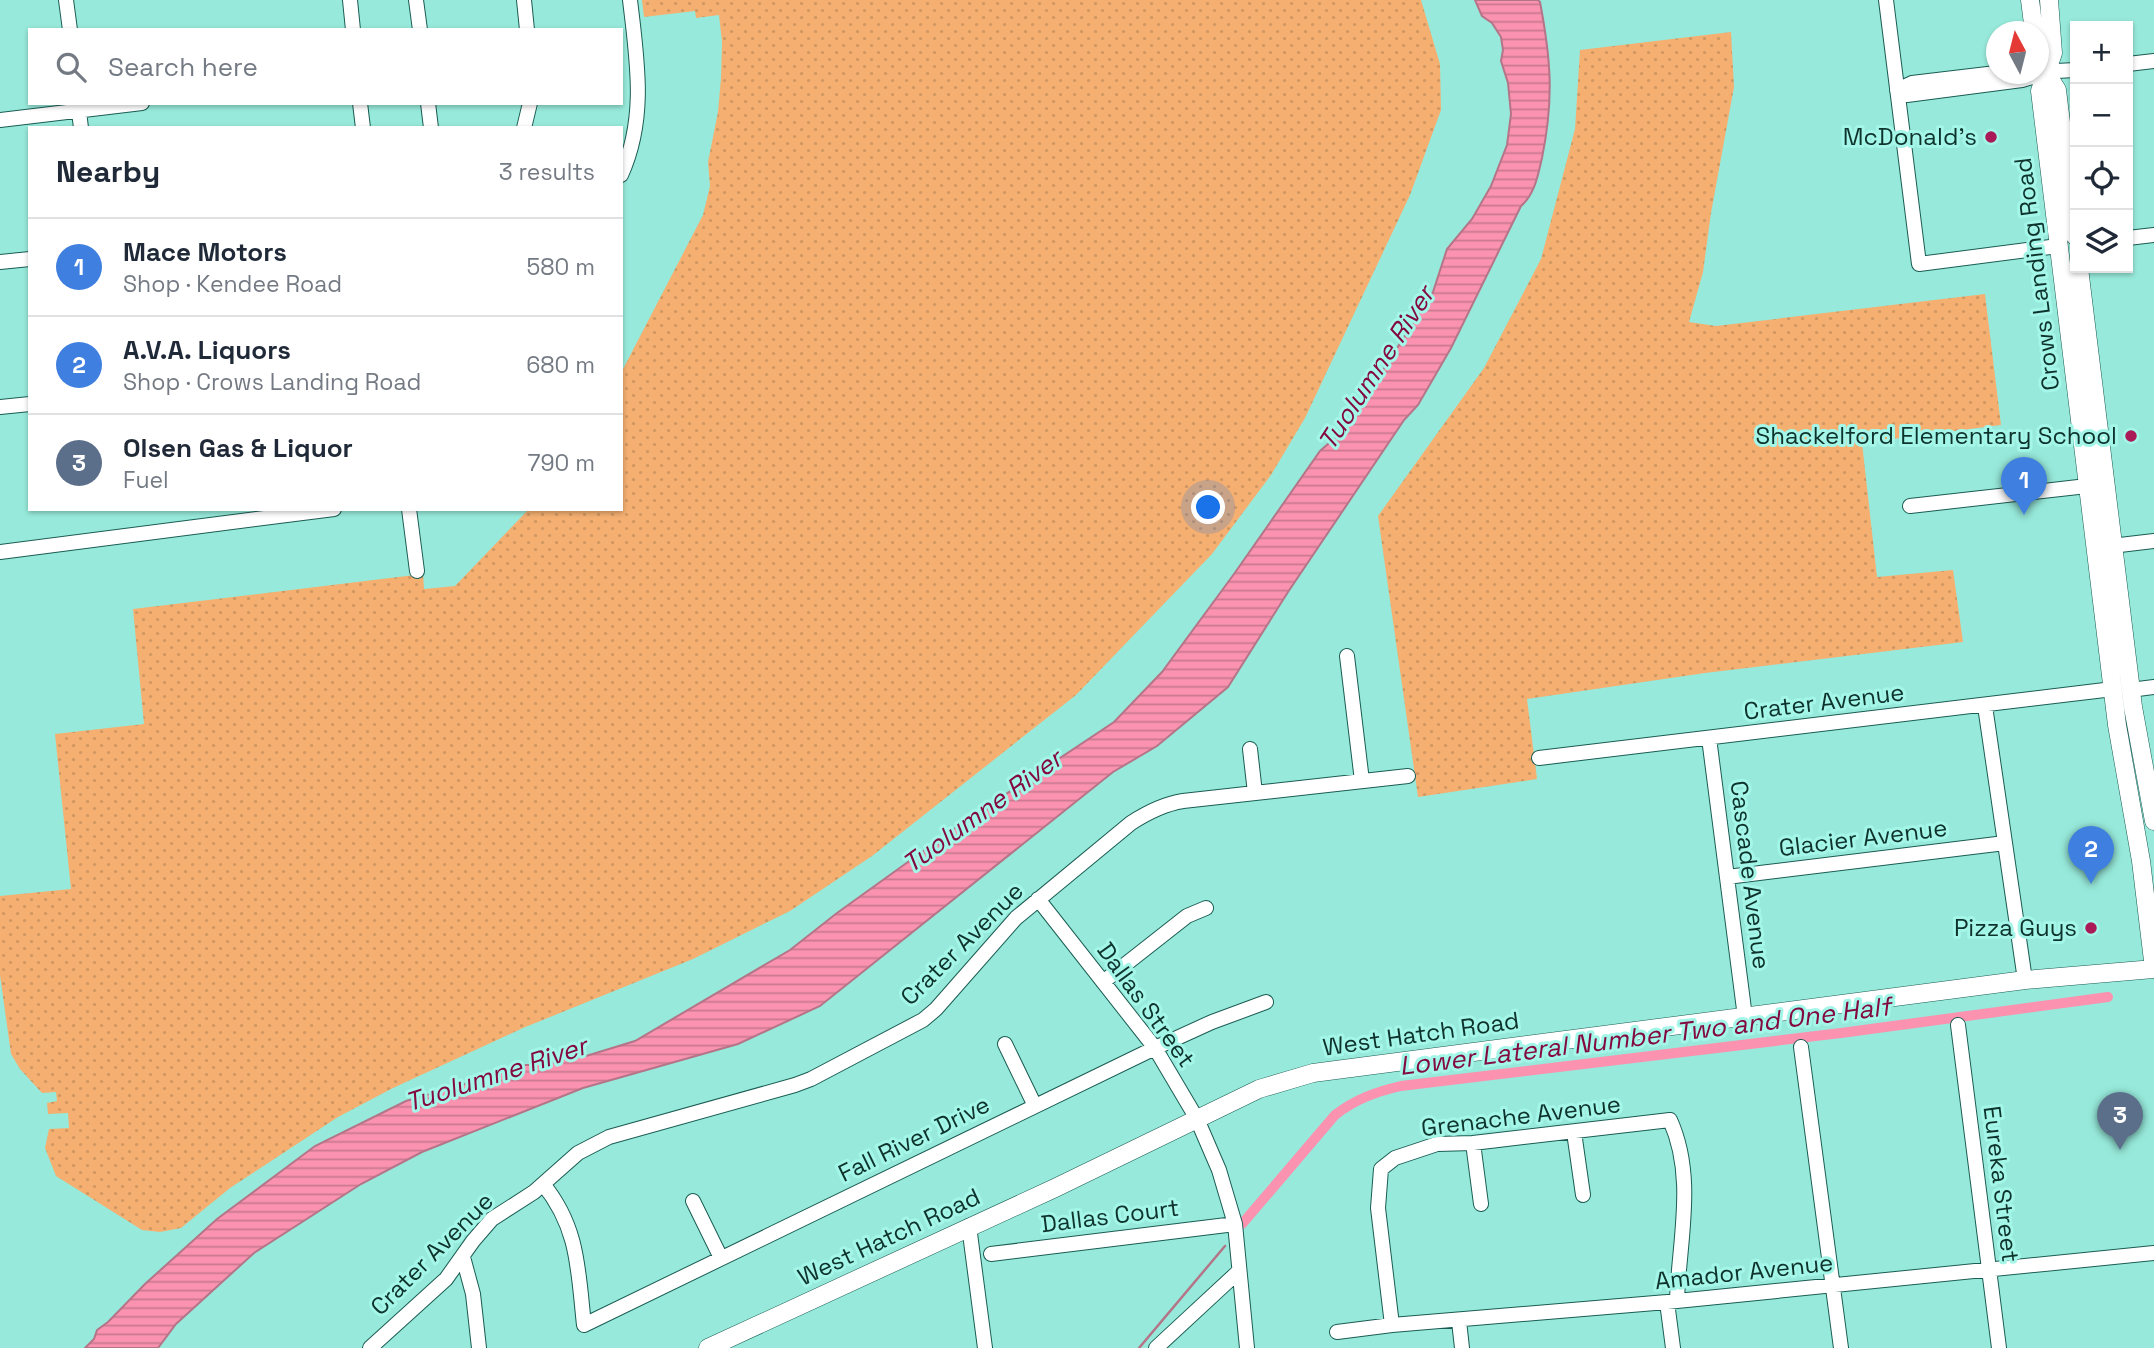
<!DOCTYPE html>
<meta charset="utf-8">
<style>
body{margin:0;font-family:"Space Grotesk",sans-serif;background:#f2f2f3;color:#1f2937}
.controls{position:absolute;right:21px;top:21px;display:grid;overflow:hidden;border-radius:0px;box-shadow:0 2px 5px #0004}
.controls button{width:63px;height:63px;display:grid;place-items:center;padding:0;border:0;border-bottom:2px solid #e0e1e3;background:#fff;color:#1f2937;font:35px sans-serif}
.compass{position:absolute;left:1986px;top:21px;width:63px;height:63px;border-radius:50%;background:#fff;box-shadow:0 2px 5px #0004;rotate:353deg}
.you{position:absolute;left:1209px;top:508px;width:24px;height:24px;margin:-18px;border:5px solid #fff;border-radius:50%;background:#1a73e8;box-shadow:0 0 0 10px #1a73e833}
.badge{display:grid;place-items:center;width:46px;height:46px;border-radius:50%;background:#a91a57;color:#fff;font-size:23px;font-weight:700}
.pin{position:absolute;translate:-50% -58px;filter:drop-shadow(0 2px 4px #0008)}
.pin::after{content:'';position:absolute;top:37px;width:24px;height:21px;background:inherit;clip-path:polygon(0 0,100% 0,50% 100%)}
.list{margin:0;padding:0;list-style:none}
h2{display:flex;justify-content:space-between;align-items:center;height:91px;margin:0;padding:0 28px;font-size:30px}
h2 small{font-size:23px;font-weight:400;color:#747a83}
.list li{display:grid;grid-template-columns:46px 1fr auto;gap:21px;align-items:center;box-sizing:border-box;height:98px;padding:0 28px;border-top:2px solid #e0e1e3}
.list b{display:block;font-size:26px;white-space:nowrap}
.list p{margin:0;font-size:23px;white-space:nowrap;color:#747a83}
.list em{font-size:23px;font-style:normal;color:#747a83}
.icon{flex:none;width:38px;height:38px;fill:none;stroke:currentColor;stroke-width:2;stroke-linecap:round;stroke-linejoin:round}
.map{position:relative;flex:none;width:2154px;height:1348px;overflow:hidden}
.search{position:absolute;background:#fff;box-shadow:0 2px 5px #0004;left:28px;top:28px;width:595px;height:77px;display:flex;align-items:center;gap:18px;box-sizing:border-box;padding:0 24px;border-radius:0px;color:#747a83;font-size:26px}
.panel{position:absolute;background:#fff;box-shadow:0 2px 5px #0004;left:28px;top:126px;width:595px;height:385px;border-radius:0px}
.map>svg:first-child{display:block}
.grass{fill:url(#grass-dots)}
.water{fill:url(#water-rules);stroke:#b47588;stroke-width:2}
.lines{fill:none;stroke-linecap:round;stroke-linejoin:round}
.stream{stroke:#b47588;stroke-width:2.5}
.canal{stroke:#fb92b0;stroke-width:10}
.minor-casing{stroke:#1a5c53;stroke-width:16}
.major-casing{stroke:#1a5c53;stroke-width:19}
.minor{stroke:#fff;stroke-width:14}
.major{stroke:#fff;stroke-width:18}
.poi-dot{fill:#a91a57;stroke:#a4f7e8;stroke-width:2.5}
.labels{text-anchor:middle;stroke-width:6;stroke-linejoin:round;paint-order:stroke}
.poi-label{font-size:24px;fill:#0e322c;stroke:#a4f7e8;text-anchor:end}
.street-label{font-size:24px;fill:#0e322c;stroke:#a4f7e8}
.water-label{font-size:26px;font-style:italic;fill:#830941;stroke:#a4f7e8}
</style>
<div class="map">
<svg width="2154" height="1348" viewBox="0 0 2154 1348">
<defs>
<pattern id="grass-dots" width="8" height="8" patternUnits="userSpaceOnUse" patternTransform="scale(1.75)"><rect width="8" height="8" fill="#f4af71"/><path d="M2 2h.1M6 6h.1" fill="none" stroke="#d09762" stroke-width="1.8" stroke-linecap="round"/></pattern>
<pattern id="water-rules" width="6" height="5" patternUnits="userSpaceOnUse" patternTransform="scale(1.75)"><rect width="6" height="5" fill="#fb92b0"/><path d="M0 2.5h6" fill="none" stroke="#ca788f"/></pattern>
</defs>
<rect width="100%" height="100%" fill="#97eadb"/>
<path class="grass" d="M642,0h779l19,64 1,46 -31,85 -105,223 -34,57 -59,79 -136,141 -204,161 -82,55 -97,48 -170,69 -130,60 -55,29 -108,71 -49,40 -21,4 -18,-2 -86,-54 -11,-28 4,-19 20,-1 -1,-15 -20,1 -1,-11 10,-2 -1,-9 -14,1 -22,-24 -9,-15 -11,-79v-79l71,-7 -16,-155 89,-10 -11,-115 290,-35 1,15 31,-3 74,-77h92v-136l82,-158 7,-29 -2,-24 10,-50 3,-34 1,-36 -3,-27 -23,3 -1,-7 -51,6z
M1731,32l3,55 -23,126 -8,59 -14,50 27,4 269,-32 16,131 -139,18 15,134 76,-7 10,72 -258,31 -178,26 10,80 -119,18 -40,-281 106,-148 57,-109 34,-130 5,-79z"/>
<path class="water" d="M1475,0h63l2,2c11,58 14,97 2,156 -4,17 -7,36 -21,48l-70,142 -33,57 -14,15 -116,172 -60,95 -71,59 -44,26 -293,234 -82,38 -155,44 -161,64 -61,32 -107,69 -78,71 -18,24h-73l9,-9 3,-9 11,-8 37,-38 72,-65 98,-73 91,-45 80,-23 32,-13h14l14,-8 40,-1 49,-15 155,-91 47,-37 121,-87 156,-104 48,-50 72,-98 86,-123 25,-22 88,-137 14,-43 25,-30 19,-33 16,-41 4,-31 -3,-31 -7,-22 2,-11 -2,-13 -9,-14 -10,-7z"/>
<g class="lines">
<path class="stream" d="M1139,1348l86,-102"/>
<path class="canal" d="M1242,1224l93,-109c21,-16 40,-23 66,-29l440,-53 267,-36"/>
<g class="minor-casing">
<path id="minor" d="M66,0l4,30
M350,0l3,30
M416,0l4,30
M524,0l3,30
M1886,0l33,264 139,-18
M2128,64l26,-3
M2038,72l37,-2
M1897,90l10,5 115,-15 24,-7
M1897,90l15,-7 84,-10
M78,103l3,25
M360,103l3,25
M428,103l3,25
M0,120l142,-17
M524,128l6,-25
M621,175c26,-57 16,-115 9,-175
M2128,238l26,-3
M0,262l30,-3
M0,407l30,-3
M1910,506l177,-20
M409,509l8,62
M2103,547l51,-6
M0,552l334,-43
M1347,656l15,125
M2130,690l24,-3
M1985,706l40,274
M1709,738l36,279
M1250,749l5,44
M1539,758l574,-69
M1727,877l278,-34
M1038,899l117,149 42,71 22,51 16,54 12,124
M1103,982l84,-66 19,-8
M1958,1025l41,323
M1005,1044l30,62
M1801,1047l40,301
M1574,1132l9,63
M1473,1143l8,61
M543,1184c36,44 35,87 41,141l571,-277 57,-26 54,-20
M693,1201l28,57
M969,1226l16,122
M991,1254l244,-30
M463,1257l10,37 6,54
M1667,1302l6,46
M1459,1321l3,27
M1392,1325l-14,-117 3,-39 14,-11 42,-14 36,-1 197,-23c26,57 9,120 7,180
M1337,1332l55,-7 275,-23 487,-49
M370,1348l76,-69 27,-38 19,-22 42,-27 44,-39 31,-16 186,-52 16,-6 112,-59 13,-11 80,-91 115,-95c17,-11 33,-19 52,-22l225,-25
M1156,1348l82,-76"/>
</g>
<g class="major-casing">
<path id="major" d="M2030,0l4,32
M2049,0l4,53 -7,20 11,17 18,146
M2038,60l8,13 -6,18 77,634 24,136 13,108
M2079,268l54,439 21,114
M708,1348l347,-160 204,-99 54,-16 712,-93 129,-11"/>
</g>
<use href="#minor" class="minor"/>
<use href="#major" class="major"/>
</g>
<g class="poi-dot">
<circle cx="1991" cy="137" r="7"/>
<circle cx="2131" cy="436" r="7"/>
<circle cx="2091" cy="928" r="7"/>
</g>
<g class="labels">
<g class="poi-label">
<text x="1977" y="145">McDonald's</text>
<text x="2117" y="444">Shackelford Elementary School</text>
<text x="2077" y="936">Pizza Guys</text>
</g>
<g class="street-label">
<text transform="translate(2037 274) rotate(-97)" y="8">Crows Landing Road</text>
<text transform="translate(1824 702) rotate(-7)" y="8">Crater Avenue</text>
<text transform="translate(1863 838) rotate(-7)" y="8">Glacier Avenue</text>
<text transform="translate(1750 875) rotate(83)" y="8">Cascade Avenue</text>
<text transform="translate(962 944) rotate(-45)" y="8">Crater Avenue</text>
<text transform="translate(1146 1005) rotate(54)" y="8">Dallas Street</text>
<text transform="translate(1421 1034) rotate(-8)" y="8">West Hatch Road</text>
<text transform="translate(1521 1116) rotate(-7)" y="8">Grenache Avenue</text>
<text transform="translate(914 1139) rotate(-26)" y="8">Fall River Drive</text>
<text transform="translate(2001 1184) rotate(83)" y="8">Eureka Street</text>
<text transform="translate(1110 1216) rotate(-7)" y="8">Dallas Court</text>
<text transform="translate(889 1237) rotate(-25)" y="8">West Hatch Road</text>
<text transform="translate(432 1254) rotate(-45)" y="8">Crater Avenue</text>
<text transform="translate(1744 1272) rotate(-6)" y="8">Amador Avenue</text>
</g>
<g class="water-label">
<text transform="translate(1376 368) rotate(-57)" y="9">Tuolumne River</text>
<text transform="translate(982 811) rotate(-36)" y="9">Tuolumne River</text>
<text transform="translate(1645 1036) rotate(-7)" y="9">Lower Lateral Number Two and One Half</text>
<text transform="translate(496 1074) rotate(-18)" y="9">Tuolumne River</text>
</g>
</g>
</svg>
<div class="controls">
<button>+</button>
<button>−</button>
<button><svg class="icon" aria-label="locate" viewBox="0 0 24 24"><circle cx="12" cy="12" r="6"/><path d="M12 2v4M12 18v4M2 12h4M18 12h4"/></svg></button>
<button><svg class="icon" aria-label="layers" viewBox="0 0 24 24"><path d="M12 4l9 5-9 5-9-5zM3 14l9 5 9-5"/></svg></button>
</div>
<svg class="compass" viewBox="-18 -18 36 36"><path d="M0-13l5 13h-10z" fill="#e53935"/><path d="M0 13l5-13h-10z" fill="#747a83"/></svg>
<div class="you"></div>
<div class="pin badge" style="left:2024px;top:515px;background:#3f7fe0">1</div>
<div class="pin badge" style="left:2091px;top:884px;background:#3f7fe0">2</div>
<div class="pin badge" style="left:2120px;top:1150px;background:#5c6f8a">3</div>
<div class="search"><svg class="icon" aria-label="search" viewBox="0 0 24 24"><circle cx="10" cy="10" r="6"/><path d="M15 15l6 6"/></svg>Search here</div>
<section class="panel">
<h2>Nearby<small>3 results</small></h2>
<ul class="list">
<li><span class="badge" style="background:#3f7fe0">1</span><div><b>Mace Motors</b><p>Shop · Kendee Road</p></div><em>580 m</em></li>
<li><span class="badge" style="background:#3f7fe0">2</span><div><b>A.V.A. Liquors</b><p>Shop · Crows Landing Road</p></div><em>680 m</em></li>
<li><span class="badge" style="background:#5c6f8a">3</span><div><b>Olsen Gas &amp; Liquor</b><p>Fuel</p></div><em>790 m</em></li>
</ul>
</section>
</div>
